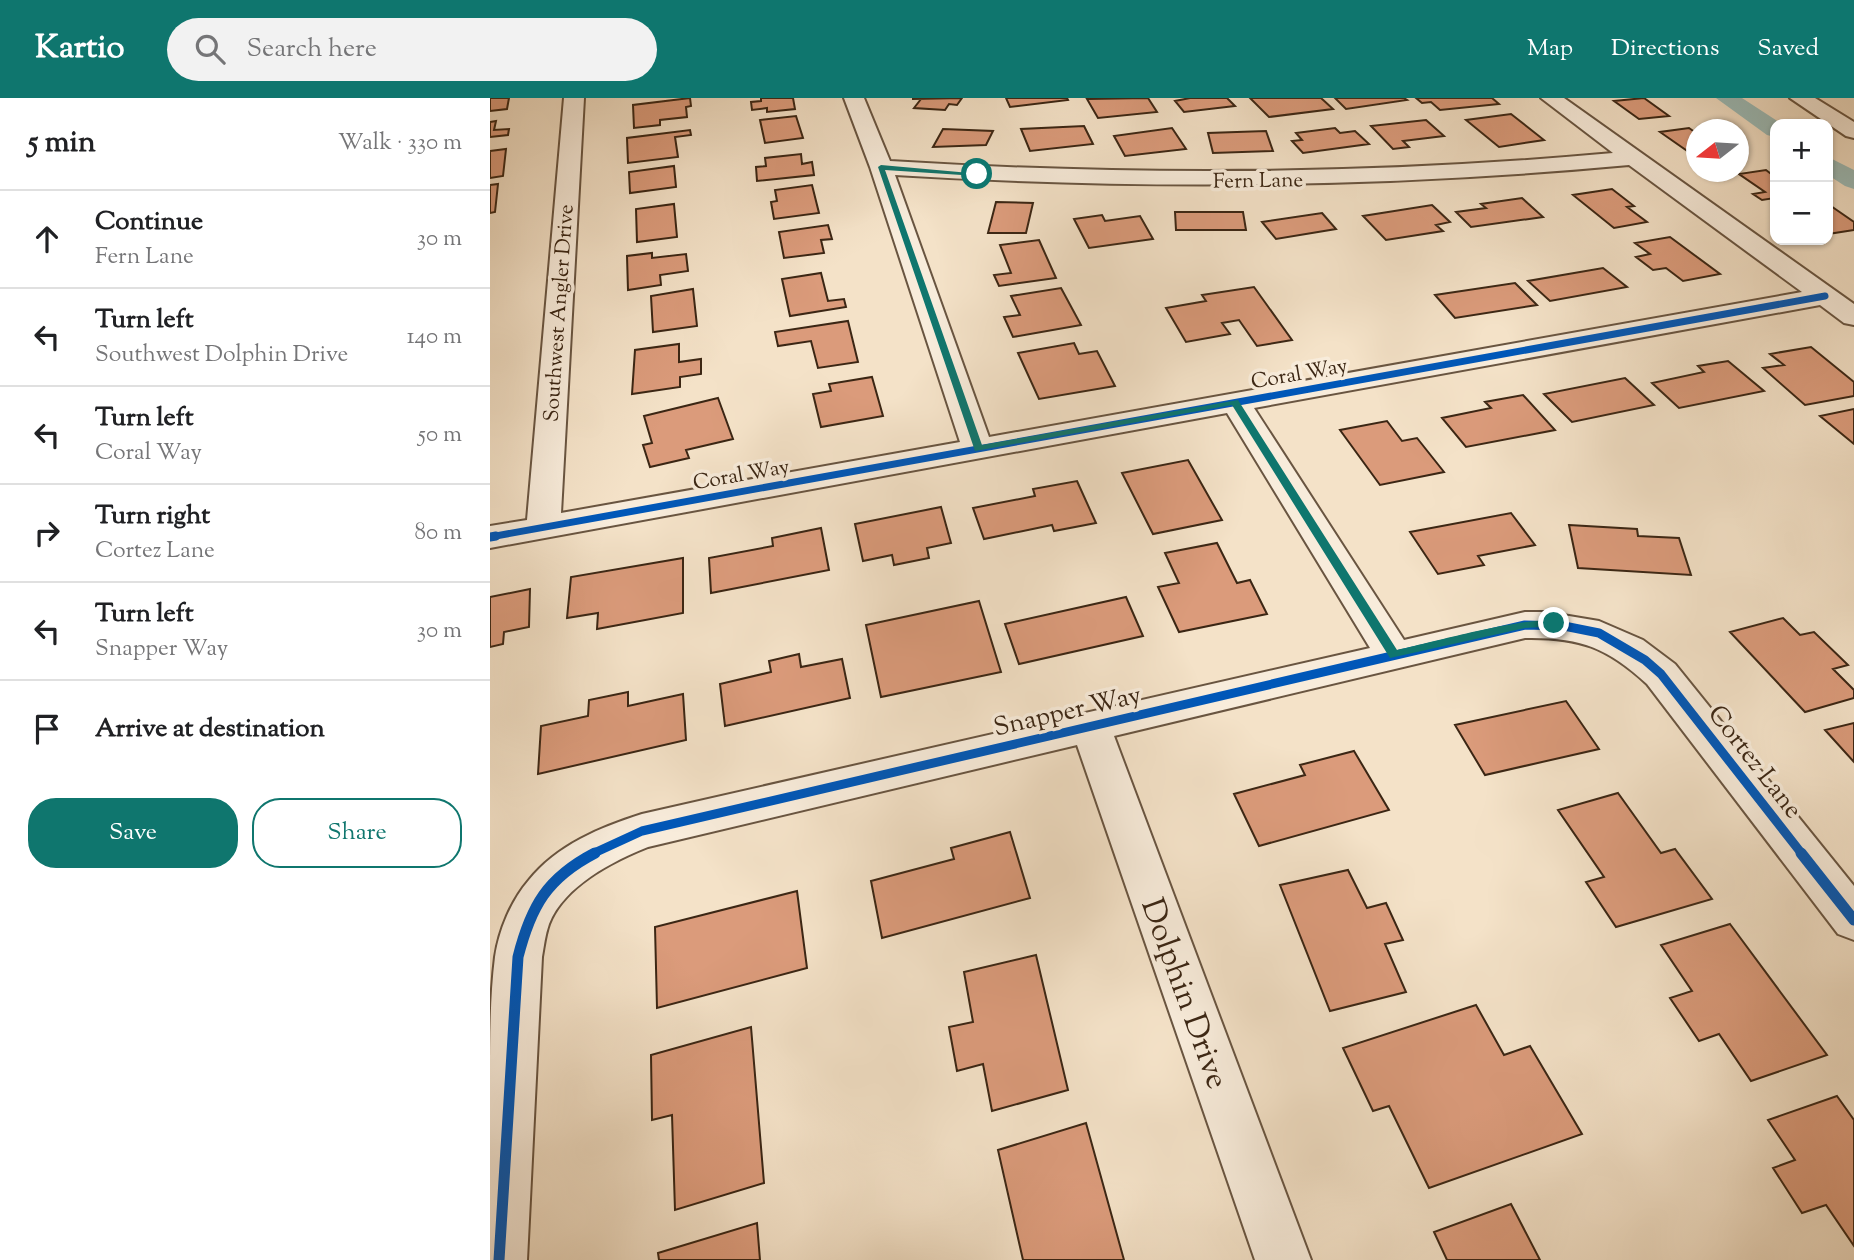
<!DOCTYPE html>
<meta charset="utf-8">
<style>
body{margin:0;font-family:"Sorts Mill Goudy",serif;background:#f2f2f2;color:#202124}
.controls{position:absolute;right:21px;top:21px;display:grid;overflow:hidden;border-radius:14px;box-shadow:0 2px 5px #0004}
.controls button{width:63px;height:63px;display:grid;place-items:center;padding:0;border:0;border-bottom:2px solid #e0e0e0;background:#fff;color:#202124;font:35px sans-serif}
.compass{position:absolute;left:1196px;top:21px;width:63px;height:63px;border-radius:50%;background:#fff;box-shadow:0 2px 5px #0004;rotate:253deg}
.stop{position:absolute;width:21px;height:21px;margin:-16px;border:5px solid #0f766e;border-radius:50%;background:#fff}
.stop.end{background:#0f766e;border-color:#fff;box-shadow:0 2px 7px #0008}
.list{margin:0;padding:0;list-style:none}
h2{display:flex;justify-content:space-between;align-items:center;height:91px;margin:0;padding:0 28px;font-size:30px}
h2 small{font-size:23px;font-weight:400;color:#757577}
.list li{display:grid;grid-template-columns:46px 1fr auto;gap:21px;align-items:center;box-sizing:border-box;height:98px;padding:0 28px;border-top:2px solid #e0e0e0}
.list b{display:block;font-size:26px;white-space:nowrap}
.list p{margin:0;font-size:23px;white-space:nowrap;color:#757577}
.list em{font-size:23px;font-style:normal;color:#757577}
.actions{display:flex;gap:14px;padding:21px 28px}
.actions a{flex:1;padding:16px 0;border:2px solid #0f766e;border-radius:28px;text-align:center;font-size:24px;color:#0f766e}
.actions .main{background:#0f766e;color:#fff}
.icon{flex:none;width:38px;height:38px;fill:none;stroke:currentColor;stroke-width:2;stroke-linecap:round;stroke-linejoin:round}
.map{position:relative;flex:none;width:1364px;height:1162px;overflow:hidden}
header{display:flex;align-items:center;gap:42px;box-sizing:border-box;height:98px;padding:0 35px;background:#0f766e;color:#fff}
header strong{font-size:33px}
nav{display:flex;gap:38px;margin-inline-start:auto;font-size:24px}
.search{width:490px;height:63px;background:#f2f2f2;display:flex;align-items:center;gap:18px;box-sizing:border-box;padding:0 24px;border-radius:38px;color:#757577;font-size:26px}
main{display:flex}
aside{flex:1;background:#fff}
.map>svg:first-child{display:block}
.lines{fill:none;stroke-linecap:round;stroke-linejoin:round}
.canal{fill:#9cbdba;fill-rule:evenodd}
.building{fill:#db9b7b;stroke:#3b2614;stroke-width:2}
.minor-casing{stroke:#695541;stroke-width:4}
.minor{fill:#f8ecdb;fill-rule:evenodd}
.cycleway-far2-casing{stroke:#f8ecdb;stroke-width:10}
.cycleway-far1-casing{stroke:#f8ecdb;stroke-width:13}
.cycleway-casing{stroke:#f8ecdb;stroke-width:16}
.cycleway-far2{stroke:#0057b8;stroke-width:7}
.cycleway-far1{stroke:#0057b8;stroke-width:9}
.cycleway{stroke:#0057b8;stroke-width:11}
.route{fill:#0f766e}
.labels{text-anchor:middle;stroke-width:7;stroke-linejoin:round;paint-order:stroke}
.far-street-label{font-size:21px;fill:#3b2614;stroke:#f8ecdb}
.street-label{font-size:26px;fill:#3b2614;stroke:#f8ecdb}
.near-street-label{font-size:32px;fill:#3b2614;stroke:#f8ecdb}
</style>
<header>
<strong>Kartio</strong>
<div class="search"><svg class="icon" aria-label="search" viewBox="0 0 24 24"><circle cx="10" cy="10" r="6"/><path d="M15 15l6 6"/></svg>Search here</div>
<nav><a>Map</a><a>Directions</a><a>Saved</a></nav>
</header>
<main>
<aside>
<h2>5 min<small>Walk · 330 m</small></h2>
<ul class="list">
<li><svg class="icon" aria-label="ahead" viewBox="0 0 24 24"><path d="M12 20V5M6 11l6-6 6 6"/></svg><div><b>Continue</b><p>Fern Lane</p></div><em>30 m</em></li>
<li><svg class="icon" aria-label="left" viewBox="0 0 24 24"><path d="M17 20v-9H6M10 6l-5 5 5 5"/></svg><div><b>Turn left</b><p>Southwest Dolphin Drive</p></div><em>140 m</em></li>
<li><svg class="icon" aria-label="left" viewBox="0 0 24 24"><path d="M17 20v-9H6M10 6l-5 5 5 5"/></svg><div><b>Turn left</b><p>Coral Way</p></div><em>50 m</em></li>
<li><svg class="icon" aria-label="right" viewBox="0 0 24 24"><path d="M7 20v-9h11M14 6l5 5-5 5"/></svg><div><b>Turn right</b><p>Cortez Lane</p></div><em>80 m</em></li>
<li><svg class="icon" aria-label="left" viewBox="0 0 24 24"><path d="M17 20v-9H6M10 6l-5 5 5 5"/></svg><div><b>Turn left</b><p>Snapper Way</p></div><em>30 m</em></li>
<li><svg class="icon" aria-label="arrive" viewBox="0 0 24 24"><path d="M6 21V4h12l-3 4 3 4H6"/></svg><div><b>Arrive at destination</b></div></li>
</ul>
<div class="actions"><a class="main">Save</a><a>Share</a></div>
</aside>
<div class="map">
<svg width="1364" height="1162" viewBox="0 0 1364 1162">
<rect width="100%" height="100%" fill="#f4e2c8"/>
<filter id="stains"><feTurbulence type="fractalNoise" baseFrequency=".00286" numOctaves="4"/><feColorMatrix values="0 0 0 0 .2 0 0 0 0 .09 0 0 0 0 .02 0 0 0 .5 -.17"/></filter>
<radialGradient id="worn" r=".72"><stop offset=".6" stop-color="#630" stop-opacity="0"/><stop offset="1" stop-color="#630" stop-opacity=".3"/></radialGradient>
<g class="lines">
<path class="canal" d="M1226,0h26l40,26h-7v13l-8,-2z
M1338,59l26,13v19l-9,-3 -17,-11z"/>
</g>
<path class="building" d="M0,0h19l-2,11 -17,2z
M200,0l1,8 -5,1 1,10 -27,3v5l-26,3 -1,-23z
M271,0h32l2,11 -28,3v-4l-15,2 -1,-8 10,-1z
M472,0l-5,7 -8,-1 -4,6 -31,-2 7,-9h-9z
M516,0h61l1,2 -58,7z
M658,0l9,14 -59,6 -11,-19z
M700,0h37l8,8 -51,6 -9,-11z
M760,0h71l12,11 -64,8z
M845,0h69l3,2 -61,9z
M926,0h76l7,6 -59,6 -9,-8 -9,1z
M1154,0l25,18 -30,3 -25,-18z
M1021,16l33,26 -45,7 -33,-27z
M306,18l7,22 -38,5 -5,-23z
M936,22l18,16 -41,5 6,6 -16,2 -22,-23z
M6,23l-2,9 15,-1 -1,6 -18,2v-15z
M594,28l9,18 -63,7 -9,-22z
M682,30l14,21 -61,7 -11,-20z
M845,30l5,5 15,-2 14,13 -66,9 -11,-12 10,-1 -6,-7z
M1199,30l7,5v24l-36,-25z
M453,31l50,2 -7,14 -53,2z
M200,32l1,5 -16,2 3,20 -50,6 -1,-25z
M776,33l7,20 -60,2 -5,-20z
M16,51l-3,27 -13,2v-27z
M311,56l1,10 10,-2 2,13 -57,6 -1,-14 10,-1 -1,-8z
M184,68l2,21 -46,6 -1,-21z
M1276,72l9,7v21l-13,2 -9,-6 12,-2 -26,-18z
M8,86l-3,28 -5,1v-28z
M322,87l7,28 -45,6 -3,-17 6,-1 -2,-11z
M1122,91l22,17 -7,1 20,15 -33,6 -41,-33z
M1032,100l21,19 -72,10 -15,-15 30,-4 -5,-4z
M506,104l37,1 -7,30h-38z
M184,106l3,33 -40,5 -1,-33z
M1338,106l26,18v8l-26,4z
M942,107l18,17 -14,3 7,6 -57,9 -23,-24z
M685,114h68l3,18h-70z
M832,115l14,16 -60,10 -14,-17z
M612,117l3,6 35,-5 13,23 -64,9 -15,-29z
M338,127l4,14 -11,1 3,13 -40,5 -5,-26z
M1180,139l50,37 -37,7 -17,-13 -13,2 -17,-13 14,-3 -15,-11z
M549,142l17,38 -57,8 -5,-11 17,-2 -11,-28z
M162,155v5l34,-4 2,17 -28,4 1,10 -33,5 -1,-34z
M1113,170l24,19 -77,14 -22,-20z
M331,175l7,28 16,-2 2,8 -56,9 -8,-37z
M1025,185l22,22 -82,13 -20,-23z
M764,189l38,53 -35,6 -18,-26 -17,3 8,11 -44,8 -20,-34 40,-7 -4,-6z
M571,190l20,37 -68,12 -9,-20 16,-2 -9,-19z
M203,191l4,37 -44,6 -2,-36z
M358,223l10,41 -40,6 -7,-27 -33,5 -3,-14z
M584,245l5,11 18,-3 18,35 -76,13 -21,-46z
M189,246v18l22,-3v15l-21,3v10l-48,7 3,-44z
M1321,249l43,35v14l-49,9 -42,-37 21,-3 -14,-11z
M1238,263l36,30 -85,17 -27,-25 52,-11 -6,-6z
M382,279l11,39 -62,11 -8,-33 18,-3 -2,-7z
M1135,280l29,27 -82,17 -28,-28z
M1033,297l32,35 -89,17 -24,-29 49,-10 -6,-6z
M228,300l15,41 -47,11 3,8 -39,9 -7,-22 9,-2 -8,-27z
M1364,311v35l-34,-28z
M897,323l15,20 15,-3 27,34 -64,13 -40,-55z
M698,362l34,60 -69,14 -31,-61z
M587,383l19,42 -42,8 -2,-6 -68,14 -11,-31 62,-12 -2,-7z
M451,409l10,36 -24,5 2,10 -35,7 -2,-10 -29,6 -8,-37z
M1021,415l24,32 -57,11 6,9 -46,9 -28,-42z
M1079,427l68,4 1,7 41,2 12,37 -113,-7z
M331,430l8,42 -118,23 -2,-35 64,-12 -1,-8z
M727,445l20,40 13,-3 17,34 -88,18 -21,-45 21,-4 -14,-30z
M193,460v55l-86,16 1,-16 -31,5 4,-41z
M40,491l-1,38 -25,5 -1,12 -13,3v-50z
M636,499l17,39 -124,28 -14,-40z
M489,503l22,71 -120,25 -15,-72z
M1293,520l17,17 14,-3 34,33 -15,4 21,21v8l-49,14 -75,-80z
M309,556l2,13 41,-8 8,39 -125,28 -5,-42 51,-12 -2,-11z
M138,594v14l55,-12 3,46 -148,34 3,-48 47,-10 1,-16z
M1076,603l33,48 -114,26 -30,-50z
M1364,625v39l-29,-32z
M864,653l35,59 -130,36 -25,-52 71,-19 -5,-10z
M1128,695l43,60 14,-4 37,50 -96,28 -30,-45 18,-5 -46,-67z
M520,734l20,66 -148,40 -11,-57 83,-22 -3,-11z
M858,772l19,38 19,-5 17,37 -18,4 21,48 -76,19 -50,-126z
M307,793l10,77 -150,40 -2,-81z
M1240,826l97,131 -76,26 -32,-47 -20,7 -29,-43 22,-7 -31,-46z
M546,857l32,135 -76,21 -9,-47 -26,7 -8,-44 24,-5 -9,-50z
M986,907l28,50 26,-9 52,88 -153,54 -40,-82 -16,5 -30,-63z
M261,929l13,156 -89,27 -3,-95 -20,5 -1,-65z
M1347,998l17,24v126l-28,-41 -24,8 -29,-45 22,-8 -27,-40z
M596,1025l38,137h-101l-25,-110z
M1021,1106l29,56h-93l-13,-28z
M267,1125l3,37h-101l-1,-7z"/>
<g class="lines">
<g class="minor-casing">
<path id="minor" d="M74,0h20l-23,415 399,-71 -90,-275 -26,-69h20l26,63c241,15 482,14 723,-8l-72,-55h23l290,206v21l-10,-2 -24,-18 -566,103 150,232 121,-28h20l54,9 44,19 32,24 179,222v54l-16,-6 -191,-250c-40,-37 -68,-47 -122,-46l-411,98 197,524h-56l-178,-515 -429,102c-35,14 -84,39 -99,77 -4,11 -5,22 -7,33l-15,303h-37c0,-60 0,-121 0,-181 0,-40 0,-82 5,-122 4,-27 16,-56 34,-77 28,-35 72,-53 113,-66l728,-166 -143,-235 -737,135v-22l37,-6zM1139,67l173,127 -813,145 -94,-262c246,15 489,13 734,-10z
M1300,0h25l39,24v16l-8,-2z"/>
</g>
<use href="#minor" class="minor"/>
<g class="cycleway-far2-casing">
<path id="cycleway-far2" d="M0,439l1335,-241"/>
</g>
<g class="cycleway-far1-casing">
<path id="cycleway-far1" d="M0,439l6,-1
M102,756l50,-23 883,-206 39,1 35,7 46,27 16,14 141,180"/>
</g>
<g class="cycleway-casing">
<path id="cycleway" d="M1311,755l53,67
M9,1162l19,-303c13,-51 29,-79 77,-104"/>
</g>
<use href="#cycleway-far2" class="cycleway-far2"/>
<use href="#cycleway-far1" class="cycleway-far1"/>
<use href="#cycleway" class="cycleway"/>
</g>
<path class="route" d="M391,67l100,9 -4,2 -92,-6 97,275 256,-45 159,250c25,-5 147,-39 162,-27l-1,3 -33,2 -135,30 -158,-253 -257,46 -97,-284z"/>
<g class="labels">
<g class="far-street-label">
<text transform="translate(768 82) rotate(-1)" y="7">Fern Lane</text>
<text transform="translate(68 215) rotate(-86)" y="7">Southwest Angler Drive</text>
<text transform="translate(809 275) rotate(-10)" y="7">Coral Way</text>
<text transform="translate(251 376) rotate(-10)" y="7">Coral Way</text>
</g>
<g class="street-label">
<text transform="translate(577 612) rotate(-13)" y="9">Snapper Way</text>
<text transform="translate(1266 663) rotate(52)" y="9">Cortez Lane</text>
</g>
<g class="near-street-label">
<text transform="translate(696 895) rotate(70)" y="11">Dolphin Drive</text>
</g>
</g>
<rect width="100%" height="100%" filter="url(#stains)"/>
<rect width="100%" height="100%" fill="url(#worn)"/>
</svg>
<div class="controls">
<button>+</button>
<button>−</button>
</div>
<svg class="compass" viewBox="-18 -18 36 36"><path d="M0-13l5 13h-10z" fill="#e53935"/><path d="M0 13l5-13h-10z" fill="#757577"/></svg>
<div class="stop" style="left:487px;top:76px"></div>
<div class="stop end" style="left:1064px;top:525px"></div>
</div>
</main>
